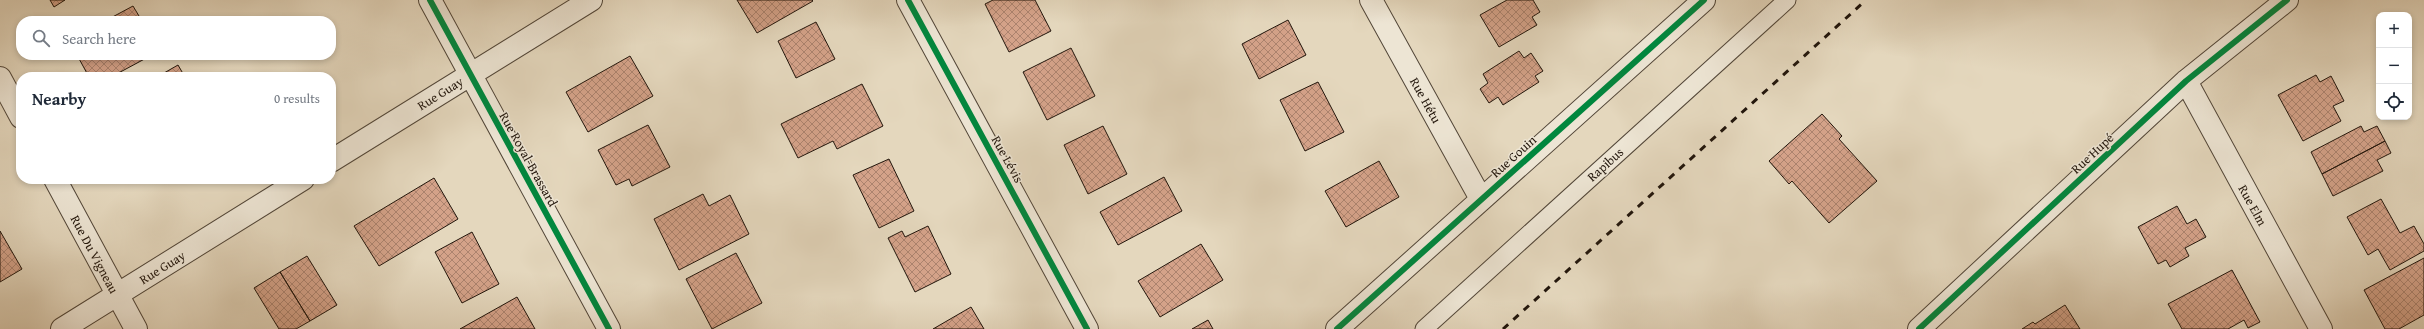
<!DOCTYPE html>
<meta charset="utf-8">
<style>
body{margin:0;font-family:"Gentium Book Plus",serif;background:#f2f2f3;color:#1f2937}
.controls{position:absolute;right:12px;top:12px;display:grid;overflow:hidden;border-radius:8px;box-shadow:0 2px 6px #0003}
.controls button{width:36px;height:36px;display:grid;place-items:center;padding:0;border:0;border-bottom:1px solid #e0e1e3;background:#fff;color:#1f2937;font:20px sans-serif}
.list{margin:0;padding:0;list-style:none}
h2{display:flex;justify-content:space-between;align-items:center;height:52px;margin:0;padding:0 16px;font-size:17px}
h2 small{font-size:13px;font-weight:400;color:#747a83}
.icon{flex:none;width:22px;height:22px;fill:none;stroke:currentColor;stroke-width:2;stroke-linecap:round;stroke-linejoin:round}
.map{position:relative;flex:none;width:2424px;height:329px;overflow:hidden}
.search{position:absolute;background:#fff;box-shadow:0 2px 6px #0003;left:16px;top:16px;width:320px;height:44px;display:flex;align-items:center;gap:10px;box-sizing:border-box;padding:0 14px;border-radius:16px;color:#747a83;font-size:15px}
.panel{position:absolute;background:#fff;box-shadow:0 2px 6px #0003;left:16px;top:72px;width:320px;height:112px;border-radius:16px}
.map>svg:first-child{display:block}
.building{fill:url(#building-cross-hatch);stroke:#22160c}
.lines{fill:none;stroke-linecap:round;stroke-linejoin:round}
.service-casing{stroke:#524638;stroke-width:19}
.minor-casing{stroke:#524638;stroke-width:24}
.service{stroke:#ede5d4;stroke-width:17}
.minor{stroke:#ede5d4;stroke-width:22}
.rail{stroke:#22160c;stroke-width:3;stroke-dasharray:7 7;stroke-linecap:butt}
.cycleway-casing{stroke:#ede5d4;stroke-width:8}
.cycleway{stroke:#00873e;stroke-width:6}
.labels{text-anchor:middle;stroke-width:3;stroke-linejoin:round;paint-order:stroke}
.street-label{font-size:13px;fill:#22160c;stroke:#ede5d4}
</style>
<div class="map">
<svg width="2424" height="329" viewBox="0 0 2424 329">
<defs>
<pattern id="building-cross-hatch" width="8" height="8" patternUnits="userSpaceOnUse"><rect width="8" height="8" fill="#d4a289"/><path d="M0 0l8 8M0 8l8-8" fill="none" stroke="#ac836e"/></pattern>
</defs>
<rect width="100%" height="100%" fill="#e4d7bd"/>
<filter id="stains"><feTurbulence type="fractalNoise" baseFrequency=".005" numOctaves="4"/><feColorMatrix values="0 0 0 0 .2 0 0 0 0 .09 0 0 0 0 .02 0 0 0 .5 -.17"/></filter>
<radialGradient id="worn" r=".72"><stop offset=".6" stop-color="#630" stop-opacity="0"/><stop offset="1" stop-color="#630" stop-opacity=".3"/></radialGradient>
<path class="building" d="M50,0h15l-11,7z
M737,0h75l1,1 -56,32z
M993,0h42l16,31 -42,21 -24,-48z
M1507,0h26l7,12 -8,5 5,8 -38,22 -19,-32z
M133,6l9,15h-37z
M1288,20l18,35 -47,24 -17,-35z
M816,22l19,37 -39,19 -18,-37z
M1071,48l24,48 -48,24 -24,-48z
M1519,51l5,7 7,-5 12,18 -8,5 4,6 -36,23 -5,-8 -9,6 -9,-14 8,-6 -5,-9z
M77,55h75l-41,22h-22z
M630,56l23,40 -65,36 -22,-40z
M178,65l7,12h-28z
M2316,75l4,7 11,-6 13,25 -11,5 8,15 -38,20 -25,-46z
M1318,82l26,50 -39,19 -25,-51z
M862,84l21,42 -46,23 -4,-8 -35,17 -17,-34z
M1822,114l20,22 -3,3 38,42 -48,42 -37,-42 -3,3 -20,-23z
M648,125l22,42 -38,19 -3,-7 -13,6 -18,-35z
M1103,126l24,48 -39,20 -24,-49z
M2361,126l3,6 13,-6 8,15 -63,33 -11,-22z
M2385,141l6,12 -14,7 6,11 -50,25 -11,-22z
M889,159l25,52 -35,17 -26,-53z
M1379,161l20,36 -53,30 -21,-36z
M1164,177l18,34 -64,34 -18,-33z
M434,178l24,41 -79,47 -25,-40z
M703,194l6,12 21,-11 19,39 -70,36 -25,-51z
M2381,199l19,34 14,-7 10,18v7l-34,19 -12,-21 -10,6 -21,-38z
M2177,206l10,18 9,-5 10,18 -21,11 4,8 -19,11 -4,-7 -8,4 -20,-37z
M928,226l23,48 -36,18 -27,-54 14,-7 3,6z
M0,231l22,38 -22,13z
M472,232l27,52 -37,19 -27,-51z
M1201,244l22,36 -63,37 -22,-36z
M736,253l26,50 -50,26 -26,-50z
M307,256l30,49 -27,16 -30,-49z
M2424,258v57l-25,14h-14l-21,-39z
M2232,270l28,52 -12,6 -4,-8 -16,9h-46l-14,-25z
M280,272l30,49 -14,8h-17l-25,-41z
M517,297l18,32h-75z
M2065,305l15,24h-58l11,-7 2,2z
M971,307l13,22h-51z
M1208,320l5,9h-21z"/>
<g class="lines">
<g class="service-casing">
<path id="service" d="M1424,329l363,-329"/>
</g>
<g class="minor-casing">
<path id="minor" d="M430,0l179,329
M908,0l179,329
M1371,0l110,199
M0,78l21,39
M2186,81l135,248
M331,161l260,-161
M55,179l81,150
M62,329l241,-150
M1337,329l367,-329
M1919,329l267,-248 101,-81"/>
</g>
<use href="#service" class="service"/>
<use href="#minor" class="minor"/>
<path class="rail" d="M1503,329l363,-329"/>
<g class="cycleway-casing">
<path id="cycleway" d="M430,0l179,329
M908,0l179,329
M1337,329l367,-329
M1919,329l267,-248 101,-81"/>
</g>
<use href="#cycleway" class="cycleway"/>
</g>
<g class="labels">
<g class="street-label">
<text transform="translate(440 93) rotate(-32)" y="5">Rue Guay</text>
<text transform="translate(1426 100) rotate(61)" y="5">Rue Hétu</text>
<text transform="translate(2092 153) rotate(-43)" y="5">Rue Hupé</text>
<text transform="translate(1513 156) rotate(-42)" y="5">Rue Gouin</text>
<text transform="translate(529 159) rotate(61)" y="5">Rue Royal-Brassard</text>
<text transform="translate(1008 159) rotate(61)" y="5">Rue Lévis</text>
<text transform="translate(1605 164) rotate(-42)" y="5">Rapibus</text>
<text transform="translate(2253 205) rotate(61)" y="5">Rue Elm</text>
<text transform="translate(95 254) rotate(62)" y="5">Rue Du Vigneau</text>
<text transform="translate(162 267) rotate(-32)" y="5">Rue Guay</text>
</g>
</g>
<rect width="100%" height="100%" filter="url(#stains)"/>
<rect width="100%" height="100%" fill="url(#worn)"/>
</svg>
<div class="controls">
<button>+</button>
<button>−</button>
<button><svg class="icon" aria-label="locate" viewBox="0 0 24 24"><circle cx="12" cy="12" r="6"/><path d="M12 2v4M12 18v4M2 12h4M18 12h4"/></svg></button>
</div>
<div class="search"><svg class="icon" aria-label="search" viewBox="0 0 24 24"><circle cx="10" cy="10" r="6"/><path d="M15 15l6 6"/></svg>Search here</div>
<section class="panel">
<h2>Nearby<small>0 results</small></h2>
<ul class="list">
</ul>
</section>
</div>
